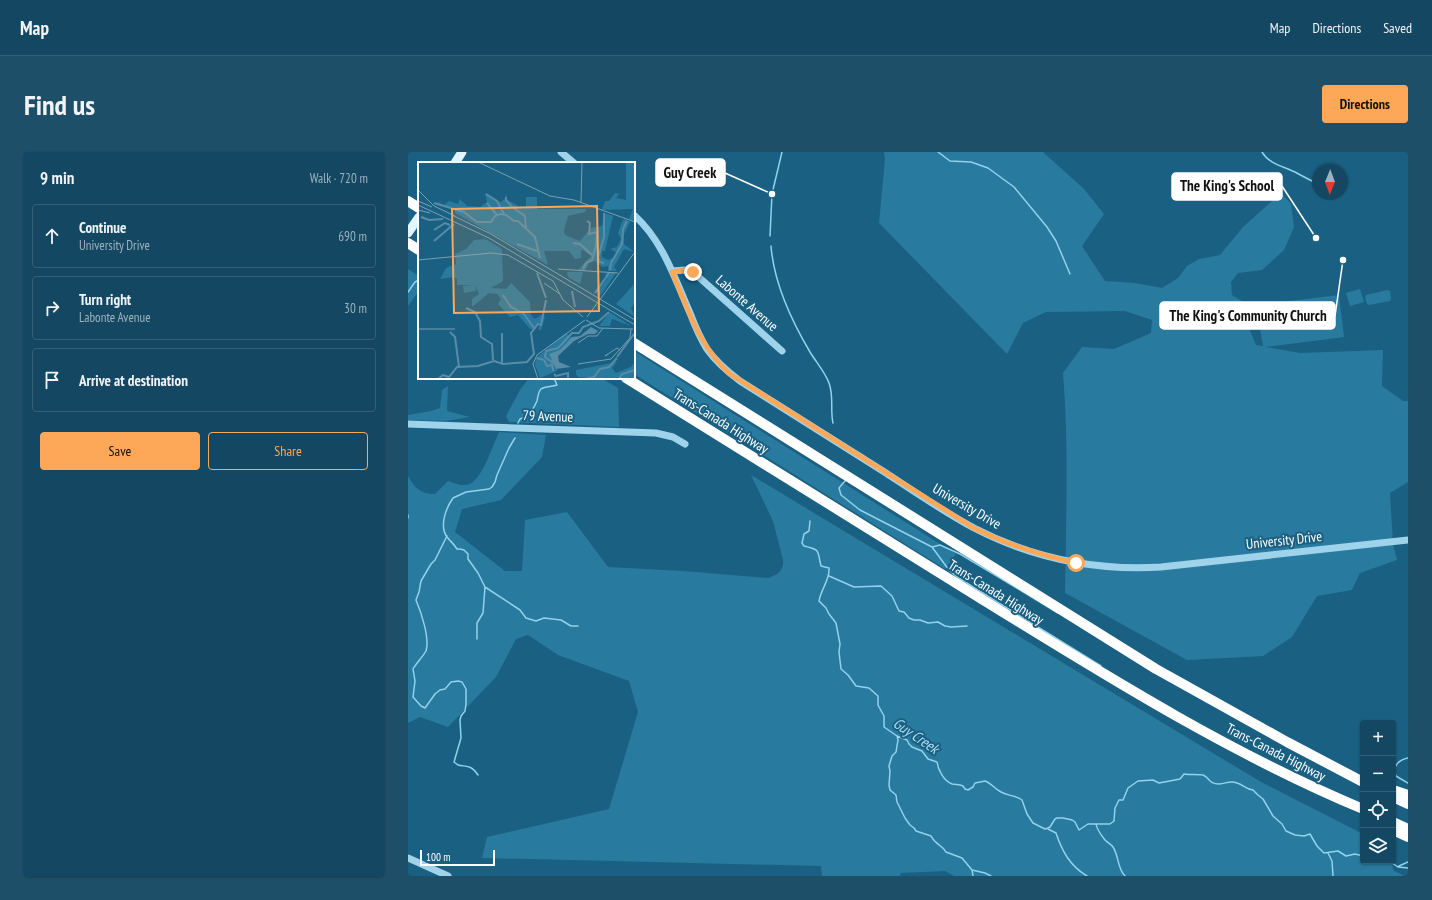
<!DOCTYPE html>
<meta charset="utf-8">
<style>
body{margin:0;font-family:"PT Sans Narrow",sans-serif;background:#1d4f68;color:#f1f3f6}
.controls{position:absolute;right:12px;bottom:12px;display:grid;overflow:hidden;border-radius:4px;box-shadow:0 1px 3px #0004}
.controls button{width:36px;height:36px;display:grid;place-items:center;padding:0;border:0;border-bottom:1px solid #336077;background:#144862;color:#f1f3f6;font:20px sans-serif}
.compass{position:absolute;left:904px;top:12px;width:36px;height:36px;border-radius:50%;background:#144862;box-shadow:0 1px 3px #0004;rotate:181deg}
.scale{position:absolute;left:12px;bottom:10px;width:75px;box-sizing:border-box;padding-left:4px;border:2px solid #fff;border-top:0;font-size:11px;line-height:14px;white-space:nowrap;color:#fff;-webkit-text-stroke:3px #1a6082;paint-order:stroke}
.stop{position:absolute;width:12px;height:12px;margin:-9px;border:3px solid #fda759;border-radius:50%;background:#fff}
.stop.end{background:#fda759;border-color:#fff;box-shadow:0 1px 4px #0008}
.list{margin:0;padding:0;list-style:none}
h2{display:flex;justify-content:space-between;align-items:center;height:52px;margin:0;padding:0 16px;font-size:17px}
h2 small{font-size:13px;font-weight:400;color:#9db2be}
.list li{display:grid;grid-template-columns:26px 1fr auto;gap:12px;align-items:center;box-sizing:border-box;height:64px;margin:0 8px 8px;padding:0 8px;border:1px solid #336077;border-radius:4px}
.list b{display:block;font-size:15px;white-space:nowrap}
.list p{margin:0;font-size:13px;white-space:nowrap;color:#9db2be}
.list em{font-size:13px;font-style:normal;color:#9db2be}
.actions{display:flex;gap:8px;padding:12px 16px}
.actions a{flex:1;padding:9px 0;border:1px solid #fda759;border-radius:4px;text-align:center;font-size:14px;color:#fda759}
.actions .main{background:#fda759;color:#111}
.icon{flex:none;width:22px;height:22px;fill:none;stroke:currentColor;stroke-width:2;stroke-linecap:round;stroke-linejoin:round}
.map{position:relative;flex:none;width:1000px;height:724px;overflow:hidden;border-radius:4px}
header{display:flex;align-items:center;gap:24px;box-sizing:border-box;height:56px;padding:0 20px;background:#144862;border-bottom:1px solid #336077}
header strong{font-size:19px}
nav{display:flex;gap:22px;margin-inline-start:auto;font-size:14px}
.intro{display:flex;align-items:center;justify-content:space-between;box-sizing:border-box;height:96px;padding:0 24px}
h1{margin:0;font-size:28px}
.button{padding:10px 18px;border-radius:4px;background:#fda759;color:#111;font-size:14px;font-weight:700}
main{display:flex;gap:24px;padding:0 24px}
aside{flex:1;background:#144862;border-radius:4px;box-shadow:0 1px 3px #0004}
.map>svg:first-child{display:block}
.green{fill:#297a9f}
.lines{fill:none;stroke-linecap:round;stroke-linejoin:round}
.stream{stroke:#91d2ed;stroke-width:1.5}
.minor{stroke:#9ed3eb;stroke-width:7}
.major{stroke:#e2f4ff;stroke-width:9}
.highway{stroke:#fff;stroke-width:10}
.route{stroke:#fda759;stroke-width:5}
.labels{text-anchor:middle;stroke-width:4;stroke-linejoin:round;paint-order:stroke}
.street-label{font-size:14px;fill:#fff;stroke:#1a6082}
.water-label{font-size:15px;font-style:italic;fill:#a9dcf3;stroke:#1a6082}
.inset-river{fill:none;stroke:#598ca6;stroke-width:2}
.inset-road{fill:none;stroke:#76a0b4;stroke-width:1}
.view{fill:#fda759;fill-opacity:0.15;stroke:#fda759;stroke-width:2}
.inset-edge{fill:none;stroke:#fff;stroke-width:2}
.leader{fill:none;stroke:#fff;stroke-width:1.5}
.callout-dot{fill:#fff;stroke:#1a6082;stroke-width:1.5}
.callout{fill:#fff;stroke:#fff;stroke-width:1.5}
.callout-label{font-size:15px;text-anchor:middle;font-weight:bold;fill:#111}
</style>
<header>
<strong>Map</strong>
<nav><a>Map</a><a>Directions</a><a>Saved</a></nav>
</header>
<div class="intro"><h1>Find us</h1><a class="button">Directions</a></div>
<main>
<aside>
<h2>9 min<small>Walk · 720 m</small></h2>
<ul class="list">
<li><svg class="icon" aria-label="ahead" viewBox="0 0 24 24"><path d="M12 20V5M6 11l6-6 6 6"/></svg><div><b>Continue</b><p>University Drive</p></div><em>690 m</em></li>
<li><svg class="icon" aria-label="right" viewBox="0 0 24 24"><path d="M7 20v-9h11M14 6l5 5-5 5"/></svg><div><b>Turn right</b><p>Labonte Avenue</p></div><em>30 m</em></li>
<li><svg class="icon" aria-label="arrive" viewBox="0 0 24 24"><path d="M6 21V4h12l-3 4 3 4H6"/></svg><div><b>Arrive at destination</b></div></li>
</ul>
<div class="actions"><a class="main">Save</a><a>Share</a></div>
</aside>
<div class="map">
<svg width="1000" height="724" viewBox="0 0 1000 724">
<rect width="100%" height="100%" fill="#1a6082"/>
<path class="green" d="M476,0h159l41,37 20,25 -22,32 23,35 30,2 27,5 16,-10 9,-12 12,-7 21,-4 23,-28 38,-34 10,11 3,23 -10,23 -22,20 -24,3 -7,9 1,13 16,10 -1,18 9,22 7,1 -7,-41 83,-10 5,42 -78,10 34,6 83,-3 -1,36 21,15h5v81l-18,11 3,51 4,16 -37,13 -8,17 -35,6 -25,41 -29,19 -76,4 -122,-67c1,-73 4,-147 -2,-220l19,-26 32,2 37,-16 1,-13 -27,-9 -79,1 -23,11 -16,31 -128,-131 6,-64z
M0,117l11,7v15l-11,15z
M952,137l4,13 -14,4 -4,-13z
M979,138l3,1 1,7 -1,3 -21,4 -2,-1 -2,-7 1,-2z
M226,199l322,203 -11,15 -311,-195z
M121,226h72l17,10 1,39 -110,-5 -3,-6 14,-26z
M40,234l-1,25 23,6 -23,4 -39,-1v-5c9,-2 23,-3 32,-7l2,-18z
M91,280l47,3 -4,22 -41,43 -39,9 -7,23 50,39h17l3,-51 42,-8 41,55 75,4 85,7c10,-3 16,-8 15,-18l-10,-39 -22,-46 510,307 102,52v27h29l1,9 11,6h-450l-9,-5 -44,2 -1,3h-78l-1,-10 -339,-8 5,-21 122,-28 29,-97 -9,-31 -71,-26 -30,-20 -12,4 -20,38 -48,50 -28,-10 -12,6v-247c7,12 12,18 27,18l13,-13c6,2 15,6 22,3 13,-7 23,-39 29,-52z"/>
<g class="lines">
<path class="stream" d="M530,0l12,9 21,1 17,6 26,19 33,40 9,14 14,33
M854,0c7,12 21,14 33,20 7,4 15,8 23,12
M362,84l2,-42 10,-42
M363,94c3,38 20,74 39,106 6,10 15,20 19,31 5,13 1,27 4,40
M0,140l7,-10 4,-2
M110,271l2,-4c7,-2 14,-10 17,-18 1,-4 1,-9 4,-12 4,-3 11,-2 16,-4l-3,-7
M107,286l-6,10 -12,27 -2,7 -3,5 -3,2 -23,3 -13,6c-7,10 -14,28 -6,39 4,5 7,7 10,12h3l4,1 4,4v5l10,14 7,14 35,23 6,8 10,3 8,-3 17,2 10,6h7
M437,329l-6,7 2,7 19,15 72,37 17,23 8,7 144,89
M0,363v3
M402,369l-1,10 -5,3 -2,9 2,3c17,4 13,4 17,20l8,2c1,12 -8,21 -10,33l7,7 3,6 7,9 4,21 -1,8 2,17 7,6 8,11 13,2 9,8v9l6,11v11l13,9 10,4 2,4 3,3 10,4 6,8 9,3c1,8 7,19 15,22 4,1 7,0 11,2l2,3 3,1 5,-3 2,-4 10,-2c6,2 10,8 16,11 7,4 14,3 21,8l5,14 6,9 12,6 3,-1 2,-1 5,-8 2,-1h6l9,2 3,2 4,8 9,-6h22l4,-3 1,-13 4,-8h4l5,-12 10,-7 15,-1 6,3 21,-4 4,-5c6,1 13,0 19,1 7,3 6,9 16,9 7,0 10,-4 18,-1 7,2 8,6 16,7l5,5 5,4 10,17 9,8 4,7 9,4 9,1 6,-2 7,12 7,7 14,-2 8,5 9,-2 8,2
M39,384l-12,24 -4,4 -10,17 -2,11 -3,8c5,12 14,38 10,51 -2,4 -11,14 -13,18l2,12 -2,16 8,9 4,2 10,-14 5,-4 5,-1 6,-7 7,-1 4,1 4,7v15l-1,7 -4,5 -1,4 1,18 -7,24 4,3c10,2 13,0 20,10
M524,395l8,-2 20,9 98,59
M421,424l25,11 27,-1 11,10 7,15 5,1 5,6 5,2h6l8,3 10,-1 7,4 6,1 16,-1
M69,487v-16l6,-10 2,-26
M489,584l1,4 -2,12 -4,4 -3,10 1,5 -1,14 1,5 6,5 1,7 8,16 5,7 4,3 2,3 15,5c5,10 11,8 15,16l16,6 10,12 13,3 6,3
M1000,606c-10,2 -16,9 -12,18l12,7
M688,672c1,6 5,11 9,16 3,3 6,4 8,7 6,9 4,21 12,29
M640,677l8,4c6,18 14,33 31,43
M920,701l4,8 1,15
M981,709l9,6 10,1
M991,714l9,-4
M564,718l1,6"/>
<path class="minor" d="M153,0l13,11
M226,63c29,26 41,64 56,98 5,13 10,25 17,36 9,13 21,23 33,32 49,31 98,62 146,92 29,19 58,39 88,55 58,30 121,43 187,39l247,-27
M264,119l13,-1 8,2 89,79
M0,272l248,9 17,4 12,7
M0,706l40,18"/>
<path class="major" d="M47,11l7,-11
M0,81l11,-16"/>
<path class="highway" d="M0,49l11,7
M0,91l11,7
M226,191l522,326 131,73 76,40
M218,226c118,73 236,147 354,220 123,76 249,155 383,211
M985,638l15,5
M985,645l15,7
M985,670l15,7
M985,678l15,7"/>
</g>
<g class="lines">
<path class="route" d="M285,120l-8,-2 -13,2c16,37 27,75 58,102l242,153c33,17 68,28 104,36"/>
</g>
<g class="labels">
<g class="street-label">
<text transform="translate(339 151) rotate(41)" y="5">Labonte Avenue</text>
<text transform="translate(140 264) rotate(2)" y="5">79 Avenue</text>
<text transform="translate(313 269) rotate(32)" y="5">Trans-Canada Highway</text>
<text transform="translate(559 354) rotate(30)" y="5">University Drive</text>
<text transform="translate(876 388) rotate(-6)" y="5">University Drive</text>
<text transform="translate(588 440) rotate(32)" y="5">Trans-Canada Highway</text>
<text transform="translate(868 600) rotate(27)" y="5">Trans-Canada Highway</text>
</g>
<g class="water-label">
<text transform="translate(508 584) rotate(34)" y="5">Guy Creek</text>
</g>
</g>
<g transform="translate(10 10)">
<rect width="217" height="217" fill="#1a6082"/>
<path d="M208,0h9v59l-6,-2 4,-10 -31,1 3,-9h4l6,-8 4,1 -3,4 10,2zM67,31l15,9 5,-3 1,-6 1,7 10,5 2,3h7v-11h11v12h49l-1,3 -17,4 -4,14 1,5 15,6 11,-13 11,-2 2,-13 9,3 -8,35h-3v6l6,3 5,-2 4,-5 -7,-4 7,-2 4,-8 -3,-6 4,-11 2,-3 6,3 -6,12v10l10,8 -10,-3 -10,18 3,4h-9v-5l-6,1 -7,-6 -6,2 -4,8 -7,-1 13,-14 -8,-6 -2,1v7l-6,1 -6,-8h-25l4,14 -93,-52 -1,-4 -16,-5v-2l6,3 5,-4 9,3 2,-5 7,7 13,1 7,-5zM67,77l17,10 1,32 -12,7 15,1 5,-6 19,19 1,13 4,4 6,-4 4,2 -4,13h-3l3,-9 -6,8h-5l-12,-14 -8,2 -12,-13 3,-5 -4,-5 -8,-1 -17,14v-8l7,-5 -4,-9 1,6 -12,2 -1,-7 10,-1h-16v-6l-3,-2 -14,2 6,-11 10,-4 -1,-10 11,-5 8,-9zM149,110h16l-3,12 -12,-7zM192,110l6,1 -16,23 -4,-4 11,-13 -2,-5zM217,121l-1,21 -3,4 4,9 -19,-13zM191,151h2l20,13 -19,-7 -2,7h-11zM148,171l7,6 -19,18 3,14 -17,7 -5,-13 1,-7zM199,200l-5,6 4,5 15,-6 4,-5v17h-38l-19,-2 -2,-3v-4z" fill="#297a9f"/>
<path d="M173,165l7,4 -3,3h-7l-14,7 -16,15 1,6 12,5 -15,2 -7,-15 11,-4 12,-13 8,-1z" fill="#598ca6"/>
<path class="inset-river" d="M68,32l11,7 7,13M88,35v3l6,7 13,9 1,12M16,41l30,9 13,10h14l4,-6 5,-2 6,1 8,6h4l17,16 5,21M69,41l10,12M186,51v24l-6,21 2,4 4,1M3,55l8,3 14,-1M16,68l11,-7 5,2M16,79l20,-17M155,81l7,1 12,11M99,82l20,7M165,107l3,-6 6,-3 4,-14 1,-14 -8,2 1,-11 -3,-2M192,108l1,-7 11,-19 1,-15 4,-8M119,111l9,25M154,129l3,16M177,131l14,-20M85,133l8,12 13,7 10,14M48,146l9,4 5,9 1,16 11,7 1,16M32,170l5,5 4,30M84,171v30M199,195l17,-23M119,196l7,2 3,6 5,-1M135,209l-1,-9 -7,-5 1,-6 12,-3 14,-15h7l4,-6 16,-6 10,-9M136,212l2,2 12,-3v6M20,217l5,-4 6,2 8,-10 21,-1 16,-5 9,3 24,-2 7,-8 -3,-21 7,-9 3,1 5,-25M167,217l9,-2 6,-8 9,-2 8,-9M201,217l3,-5 13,-4"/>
<path class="inset-road" d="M60,0l72,34 24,4 61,22M0,2v22M0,28l16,16 21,10M0,39l14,6M163,40l1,-40M0,43l71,33 146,87M0,48l12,3M34,53l39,19 144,86M0,98l73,-7 17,2 45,26 10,19 20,17M140,107l60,4M126,121l16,11M169,155l48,-65M168,158l13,8 34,1M0,167h37M160,181l10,-7h9l6,-8M190,192l-3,2 12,-8 3,2M160,202l33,-5 19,-21 1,-9M120,217l-5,-15 4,-9 48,-35"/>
<path class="view" d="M179,44l2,105 -145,2 -2,-104z"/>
<rect width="217" height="217" class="inset-edge"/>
</g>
<path class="leader" d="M364 42L317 21M908 86L874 34M935 108L927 164"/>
<g class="callout-dot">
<circle cx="364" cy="42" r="4"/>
<circle cx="908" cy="86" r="4"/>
<circle cx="935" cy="108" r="4"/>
</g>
<g class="callout">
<rect x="248" y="7" width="69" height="27" rx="4"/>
<rect x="764" y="21" width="110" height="27" rx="4"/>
<rect x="752" y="150" width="175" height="27" rx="4"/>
</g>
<g class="callout-label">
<text x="282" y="26">Guy Creek</text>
<text x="819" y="39">The King's School</text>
<text x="840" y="169">The King's Community Church</text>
</g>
</svg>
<div class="controls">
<button>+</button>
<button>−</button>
<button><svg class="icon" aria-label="locate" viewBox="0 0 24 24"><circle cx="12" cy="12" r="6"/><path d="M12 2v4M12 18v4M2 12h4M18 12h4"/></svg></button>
<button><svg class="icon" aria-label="layers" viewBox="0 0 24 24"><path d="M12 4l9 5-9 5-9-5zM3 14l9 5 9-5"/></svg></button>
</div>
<svg class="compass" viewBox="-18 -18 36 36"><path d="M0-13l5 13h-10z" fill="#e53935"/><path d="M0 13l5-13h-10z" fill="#9db2be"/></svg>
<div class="scale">100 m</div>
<div class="stop" style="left:668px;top:411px"></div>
<div class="stop end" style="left:285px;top:120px"></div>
</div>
</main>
